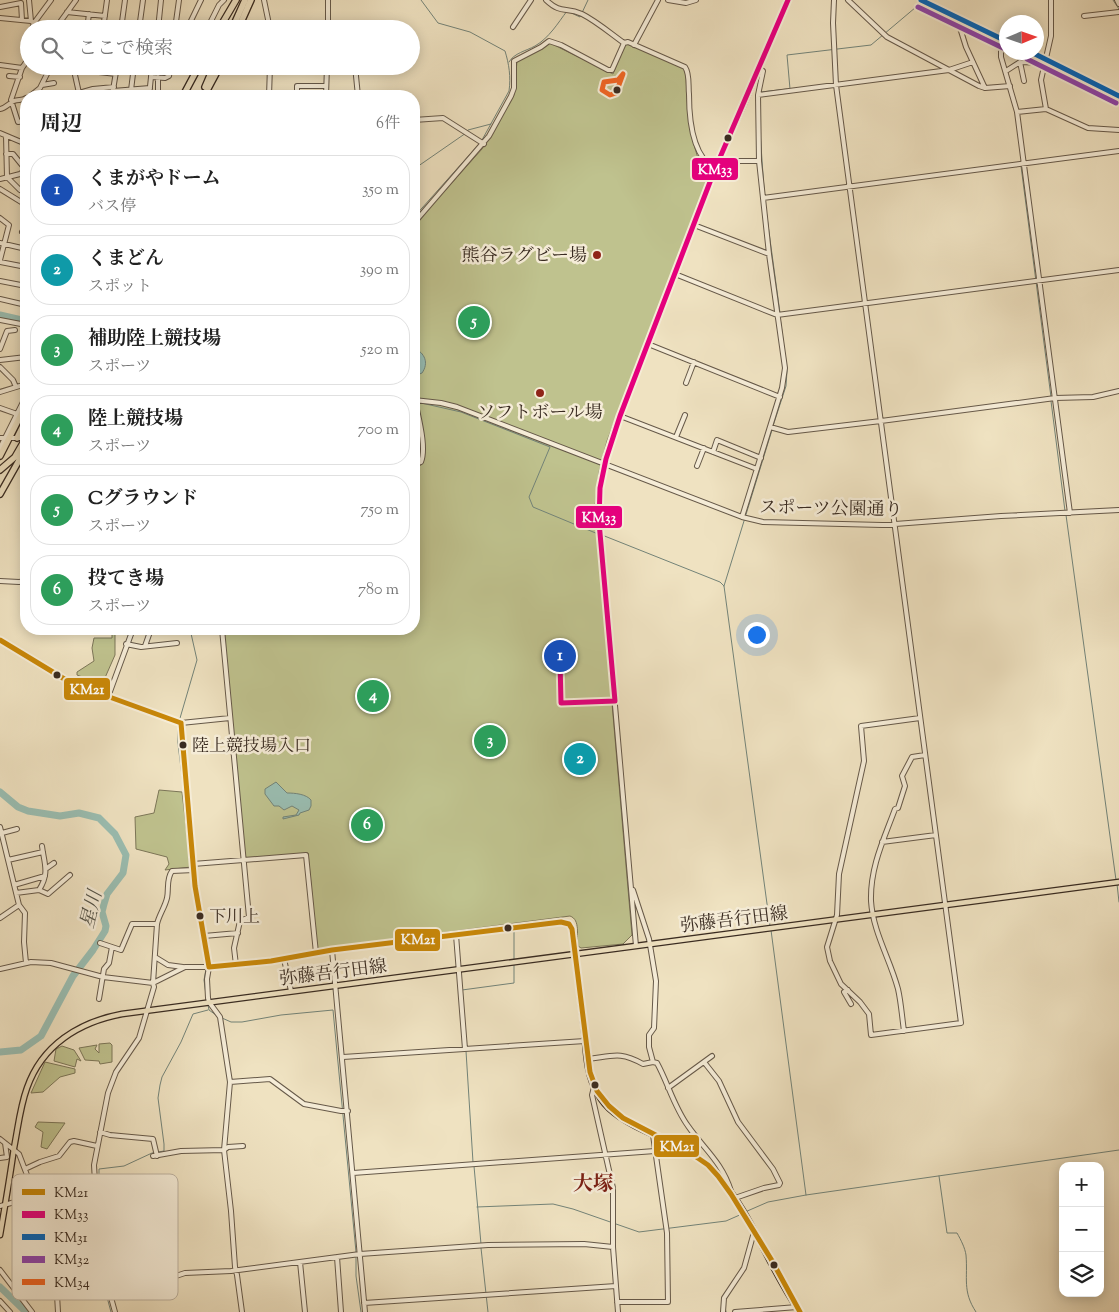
<!DOCTYPE html>
<html lang="ja">
<meta charset="utf-8">
<style>
body{margin:0;font-family:"Sorts Mill Goudy","Noto Serif JP",serif;background:#f2f2f2;color:#222}
.controls{position:absolute;right:15px;bottom:15px;display:grid;overflow:hidden;border-radius:10px;box-shadow:0 2px 12px #0003}
.controls button{width:45px;height:45px;display:grid;place-items:center;padding:0;border:0;border-bottom:1px solid #e0e0e0;background:#fff;color:#222;font:25px sans-serif}
.compass{position:absolute;left:999px;top:15px;width:45px;height:45px;border-radius:50%;background:#fff;box-shadow:0 2px 12px #0003;rotate:88deg}
.you{position:absolute;left:756px;top:634px;width:18px;height:18px;margin:-12px;border:4px solid #fff;border-radius:50%;background:#1a73e8;box-shadow:0 0 0 8px #1a73e833}
.badge{display:grid;place-items:center;width:32px;height:32px;border-radius:50%;background:#0b8043;color:#fff;font-size:16px;font-weight:700}
.pin{position:absolute;translate:-50% -50%;border:2px solid #fff;box-shadow:0 1px 5px #0006}
.list{margin:0;padding:0;list-style:none}
h2{display:flex;justify-content:space-between;align-items:center;height:65px;margin:0;padding:0 20px;font-size:21px}
h2 small{font-size:16px;font-weight:400;color:#767676}
.list li{display:grid;grid-template-columns:32px 1fr auto;gap:15px;align-items:center;box-sizing:border-box;height:70px;margin:0 10px 10px;padding:0 10px;border:1px solid #e0e0e0;border-radius:20px}
.list b{display:block;font-size:19px;white-space:nowrap}
.list p{margin:0;font-size:16px;white-space:nowrap;color:#767676}
.list em{font-size:16px;font-style:normal;color:#767676}
.icon{flex:none;width:28px;height:28px;fill:none;stroke:currentColor;stroke-width:2;stroke-linecap:round;stroke-linejoin:round}
.map{position:relative;flex:none;width:1119px;height:1312px;overflow:hidden}
.search{position:absolute;background:#fff;box-shadow:0 2px 12px #0003;left:20px;top:20px;width:400px;height:55px;display:flex;align-items:center;gap:12px;box-sizing:border-box;padding:0 18px;border-radius:28px;color:#767676;font-size:19px}
.panel{position:absolute;background:#fff;box-shadow:0 2px 12px #0003;left:20px;top:90px;width:400px;height:545px;border-radius:20px}
.map>svg:first-child{display:block}
.green{fill:#bfc28e;stroke:#7c7658}
.water{fill:#9abeb2;stroke:#738378}
.lines{fill:none;stroke-linecap:round;stroke-linejoin:round}
.stream{stroke:#738378;stroke-width:1}
.river{stroke:#9abeb2;stroke-width:7}
.minor-casing{stroke:#665949;stroke-width:6}
.major-casing{stroke:#392b21;stroke-width:7}
.highway-casing{stroke:#392b21;stroke-width:8}
.minor{stroke:#f5ecd7;stroke-width:4}
.major{stroke:#efe2c1;stroke-width:4.5}
.highway{stroke:#efe2c1;stroke-width:5.5}
.bus-1-casing{stroke:#f5ecd7;stroke-width:9}
.bus-2-casing{stroke:#f5ecd7;stroke-width:9}
.bus-3-casing{stroke:#f5ecd7;stroke-width:9}
.bus-4-casing{stroke:#f5ecd7;stroke-width:9}
.bus-5-casing{stroke:#f5ecd7;stroke-width:9}
.bus-1{stroke:#c88708;stroke-width:5}
.bus-2{stroke:#e5007d;stroke-width:5}
.bus-3{stroke:#0065bd;stroke-width:5}
.bus-4{stroke:#8e44ad;stroke-width:5}
.bus-5{stroke:#f26522;stroke-width:5}
.bus-dot{fill:#392b21;stroke:#f5ecd7;stroke-width:2}
.poi-dot{fill:#8f2418;stroke:#f5ecd7;stroke-width:2}
.labels{text-anchor:middle;stroke-width:5;stroke-linejoin:round;paint-order:stroke}
.bus-label{font-size:17px;fill:#392b21;stroke:#f5ecd7;text-anchor:start}
.poi-label{font-size:18px;fill:#392b21;stroke:#f5ecd7;text-anchor:end}
.street-label{font-size:18px;fill:#392b21;stroke:#f5ecd7}
.water-label{font-size:19px;font-style:italic;fill:#515045;stroke:#f5ecd7}
.quarter-label{font-size:20px;font-weight:bold;fill:#7a1f14;stroke:#f5ecd7}
.key{fill:#f5ecd7;stroke:#bdb2a0;stroke-width:1}
.key-label{font-size:14px;fill:#392b21}
.line-badge{stroke:#f5ecd7;stroke-width:2}
.badge-label{font-size:14px;text-anchor:middle;font-weight:bold;fill:#fff}
</style>
<div class="map">
<svg width="1119" height="1312" viewBox="0 0 1119 1312">
<rect width="100%" height="100%" fill="#efe2c1"/>
<filter id="stains"><feTurbulence type="fractalNoise" baseFrequency=".004" numOctaves="4"/><feColorMatrix values="0 0 0 0 .2 0 0 0 0 .09 0 0 0 0 .02 0 0 0 .5 -.17"/></filter>
<radialGradient id="worn" r=".72"><stop offset=".6" stop-color="#630" stop-opacity="0"/><stop offset="1" stop-color="#630" stop-opacity=".3"/></radialGradient>
<path class="green" d="M550,43l63,31 12,-30h4l55,24 2,4c1,27 2,56 11,83 3,11 10,10 11,24l-101,262 -8,31 -4,34 37,429 -9,9 -42,4 -3,-2c-2,-10 3,-26 -8,-30l-253,33 -9,-96 -64,6 -21,-230h191v-162h5c13,-13 -2,-53 -5,-70 -3,-17 0,-36 0,-53 0,-40 0,-79 0,-119l68,-76 32,-54 3,-34 28,-14z
M112,629h3v26l-11,25 -11,1 -16,-6v-3l17,-11 -2,-13 2,-10h18z
M159,790l23,2 9,75 -26,3 4,-6 -2,-7 -31,-8 -1,-32 19,-4z
M110,1043l2,2v17l-12,2 -1,-3 -14,-1 -6,-12 18,-3 -2,4 4,4v-9z
M62,1046l12,4 7,11 -4,-2 -2,8 -21,-6 2,-12z
M45,1062l30,7v4l-15,4 -17,15 -12,1z
M38,1122l27,1 -18,26 -6,-2 2,-15 -8,-5z"/>
<path class="water" d="M414,348c11,5 15,15 8,25l-5,2 -3,5z
M276,782l11,11c8,0 19,1 24,7v6l-2,4 -9,3 -1,2 -16,4v-2l13,-2 3,-5 -7,-4 -8,4 -5,-4h-5l-9,-12v-5z"/>
<g class="lines">
<path class="stream" d="M421,0l17,23 32,9 35,19c4,13 6,26 4,40l-27,49
M1113,0l6,9
M509,62c5,-9 17,-11 26,-16 14,-8 23,-23 32,-35l13,6 8,-17
M790,89l-3,-34 84,-10 51,-43
M761,92l26,-3
M760,131l4,58
M1021,166l30,231
M414,169l52,-36 2,-3 23,-6
M766,210l14,103
M414,217l66,-74
M1051,401l14,110
M417,402l44,10 89,35 -21,50 4,10 65,27
M773,426l13,-40 1,-15 -7,-54
M1066,515l50,365
M602,535l118,47 4,4 46,340
M724,586l48,-156
M190,629l7,31 -19,65v19l7,56 5,69
M191,872l16,93
M1117,884l2,18
M771,930l35,265
M206,969l-2,11 3,22
M462,990l52,-7v-51
M208,1005l1,5 7,5
M222,1018l9,4h11l39,-7 52,-5 23,242
M466,1051l7,111
M474,1166l7,78
M939,1176l8,57h10c4,7 8,15 9,22 2,23 -4,36 10,57
M477,1207l76,-3 20,5 66,23 87,-11 16,-7
M99,1210v-41l25,-3 28,-13 12,-2v-7l-6,-46 2,-13 2,-8 19,-35 12,-28 15,-4
M745,1212l23,-10 38,-7 313,-45
M98,1222l-1,32 4,10 2,18
M481,1248l7,64
M356,1256v20l5,36
M104,1286l7,26
M726,1311v1"/>
<path class="river" d="M0,315l26,6
M0,792l18,15 10,4 32,5 19,-3 20,5 16,16 11,21 -3,18 -16,21 -3,10 -2,8 4,14 -1,5 -12,19 -20,26 -32,60 -20,14 -21,2
M0,1287l26,25"/>
<g class="minor-casing">
<path id="minor" d="M29,0l2,21
M264,0l6,29
M546,0c16,15 19,6 36,14 14,7 28,19 42,29
M668,0l18,3 10,-3
M834,0l-1,23 3,62 125,938 -90,12 -2,-21 -9,-12 -19,-18 -11,-23 -3,-14 10,-32 2,-41 25,-113 -3,-35 59,-8
M848,0l39,37 92,49 6,2 25,-2
M1117,0l2,4
M0,7l21,-4 1,17
M67,12l38,4
M953,15l8,16 5,16 19,41
M1084,16l35,-4
M0,18l31,3 3,2
M513,27l18,-27
M32,29l2,-6 17,-23
M55,29l21,-29
M87,29l2,-15
M103,29l4,-29
M121,29l4,-29
M139,29l4,-29
M158,29l3,-29
M175,29l4,-29
M187,29l14,-29
M207,29l12,-24 5,-5
M328,29v-29
M1001,39v18l16,55 53,401
M634,45l24,-45
M1020,62l4,19
M0,65l22,3
M73,66l6,27 14,-4 21,-2
M355,66l3,30
M73,69l43,5
M1006,71l14,-9 24,1
M9,76l11,1
M151,77l1,-11
M158,77v19
M42,85l12,-2
M131,90l3,-24
M113,91l37,-3
M758,95l191,-25 24,-8
M30,96l10,-8 11,-22
M99,96v-7
M112,96l5,-30
M149,96l2,-19 14,1 4,-2 2,-10
M269,96l1,-30
M297,96v-10h29
M326,96l1,-30
M0,109c6,-1 9,-6 14,-8 4,-2 8,0 12,-3
M1046,109l-5,-29 10,-44v-36
M1017,112l29,-3 42,19 31,2
M414,120l29,-2 41,26
M26,121l-8,1 -7,-22 11,-32 7,-10
M0,133l26,11
M6,136l1,41 13,13 6,-7
M6,154h7l13,16
M719,161h40
M0,179l20,-5 6,-5
M0,189l26,16
M763,198l356,-47
M0,218l9,7 -9,35
M414,223l75,-87 22,-40 3,-8v-27l27,-14 8,-6 12,4 47,25h4l12,-27 4,-1 57,25c5,7 3,19 4,27 0,25 3,62 26,75
M694,225l75,29
M22,232l4,-6
M0,243l26,6
M0,262l26,5
M675,274l102,41 342,-45
M0,281l26,5
M0,299l26,6
M0,320l26,5
M648,344l132,53
M0,349l7,-18 8,-1
M0,360l26,-3
M0,367l13,13 3,7
M686,383l8,-21
M0,392l26,-8
M414,400l27,3 16,4 285,110 21,5 119,3 119,-9 118,-6
M0,408l17,6
M620,416l137,53
M770,427l18,5 93,-11 174,-23 38,-1 26,-6
M676,437l9,-22
M0,438h26
M0,448l26,-52
M713,452l4,-12 44,18
M414,464l7,-2c6,-15 -3,-46 -6,-62
M697,466l7,-18
M742,517l40,-129 3,-20 -16,-114 -10,-93 -1,-66 5,-24 -4,-3
M0,581l19,1 7,-1
M222,629l27,288 -9,4 -6,27 2,17
M0,640l71,43 110,40 49,-5
M126,644l15,3 36,-4
M145,646l6,-17
M108,697l25,-68
M181,723l14,163 14,81 -2,12 1,19 1,4 11,15 10,65 -6,68 7,61 4,56 2,8 5,37
M0,827l19,78 -19,13
M2,833l15,-4
M882,842l54,-7
M8,860l35,-8
M193,864l113,-9 10,98
M47,868l7,-5
M14,885l31,-9
M39,890l9,4 22,-19
M633,890l16,49 7,42 -2,47 -5,7v12l4,15 4,1c11,20 17,44 31,63 16,23 34,36 43,65
M16,893l23,-3c11,-17 5,-27 3,-44
M19,905l6,8 -1,29 2,21
M456,935l9,114
M204,936l34,-3
M100,943l12,4
M636,946l-37,-424c-1,-39 8,-70 21,-106l95,-247 29,-64 44,-105
M332,950l33,362
M155,957l13,8 15,2
M284,959l7,32
M0,969l31,-7 20,1 52,14 50,6 32,-16h24l62,-6 61,-11 232,-28 5,2 3,5 3,24
M848,990l-4,2 7,12
M99,999l5,-30 5,-6 3,-16 9,3 11,-26h25
M904,1031c-2,-14 -3,-29 -6,-42 -8,-30 -25,-57 -27,-88 -1,-34 13,-62 24,-92l3,-1 7,-22 -3,-10 10,-19 13,-2
M343,1057l242,-16
M588,1059c25,-3 32,-8 55,5l10,-2
M704,1062l15,19 19,41 35,47 7,14 -1,2 -15,3 -29,10
M230,1082l40,-3 34,25 37,7h7
M594,1087l-2,8 21,93v59l5,65
M668,1088l44,-32
M100,1132l10,3 43,4 4,17
M0,1139l19,15 8,21 29,102 2,35
M153,1156l28,-5 43,-1 4,-3 15,-1
M0,1158l7,-1 -2,-14
M25,1169l15,-7 19,-6 11,-14 4,-1 23,5
M353,1173l302,-22
M0,1206l33,-9
M42,1227l33,-3 22,-8 16,1 5,-6 14,-1 2,-15
M337,1257l4,55
M300,1262l5,50
M0,1270l32,42
M82,1275l19,9 75,-8 9,-3 46,-2 129,-17 128,-9 96,-1 29,3
M56,1277l21,1 5,-3 10,-15 5,-44 -3,-51 14,-72 8,-21 23,-34 15,-51 -1,-4 4,-59c2,-9 8,-17 10,-26 2,-9 -1,-19 5,-27l22,-1
M107,1283l8,29
M0,1301l10,11
M617,1302h51l-1,-69 -14,-98
M364,1303l252,-17
M723,1312l1,-14 20,-30 10,-36
M735,1312l62,-5"/>
</g>
<g class="major-casing">
<path id="major" d="M921,0l85,41
M1030,52l89,44
M575,953c3,25 6,50 9,75 2,22 2,47 14,66 8,15 22,24 37,32 27,14 60,24 81,47 35,39 54,97 84,139
M0,1235c5,-29 10,-58 14,-87 4,-20 6,-41 13,-60 15,-43 52,-66 95,-74l997,-132"/>
</g>
<g class="highway-casing">
<path id="highway" d="M219,29l17,-29
M232,29l13,-29
M238,29l13,-29
M205,87l9,-21
M183,96l16,-30
M204,96l16,-30
M17,438l9,-18
M0,456l26,-51
M0,470l15,-13 11,-19
M0,494l26,-46"/>
</g>
<use href="#minor" class="minor"/>
<use href="#major" class="major"/>
<use href="#highway" class="highway"/>
<g class="bus-1-casing">
<path id="bus-1" d="M0,640l71,43 110,40
M181,723l14,163 14,81
M209,967l62,-6 61,-11 229,-28 8,2 3,5 18,143 7,19 12,15 14,12 69,36 16,11 10,11 13,18 40,65 29,53"/>
</g>
<g class="bus-2-casing">
<path id="bus-2" d="M567,654l-7,6 1,43 54,-2
M615,701l-16,-179 1,-34 6,-29 14,-43 95,-247 73,-169"/>
</g>
<g class="bus-3-casing">
<path id="bus-3" d="M921,0l85,41
M1031,52l88,44"/>
</g>
<g class="bus-4-casing">
<path id="bus-4" d="M918,7l85,41
M1027,59l89,44"/>
</g>
<g class="bus-5-casing">
<path id="bus-5" d="M623,74l-7,19 -6,2 -8,-5 2,-8 14,-2z"/>
</g>
<use href="#bus-1" class="bus-1"/>
<use href="#bus-2" class="bus-2"/>
<use href="#bus-3" class="bus-3"/>
<use href="#bus-4" class="bus-4"/>
<use href="#bus-5" class="bus-5"/>
</g>
<g class="bus-dot">
<circle cx="617" cy="90" r="4.5"/>
<circle cx="728" cy="138" r="4.5"/>
<circle cx="57" cy="675" r="4.5"/>
<circle cx="183" cy="745" r="4.5"/>
<circle cx="200" cy="916" r="4.5"/>
<circle cx="508" cy="928" r="4.5"/>
<circle cx="595" cy="1085" r="4.5"/>
<circle cx="774" cy="1265" r="4.5"/>
</g>
<g class="poi-dot">
<circle cx="597" cy="255" r="5"/>
<circle cx="540" cy="393" r="5"/>
</g>
<g class="labels">
<g class="bus-label">
<text x="192" y="751">陸上競技場入口</text>
<text x="209" y="922">下川上</text>
</g>
<g class="poi-label">
<text x="587" y="261">熊谷ラグビー場</text>
<text x="540" y="418" text-anchor="middle">ソフトボール場</text>
</g>
<g class="street-label">
<text transform="translate(831 508) rotate(1)" y="6">スポーツ公園通り</text>
<text transform="translate(734 919) rotate(-7)" y="6">弥藤吾行田線</text>
<text transform="translate(333 972) rotate(-7)" y="6">弥藤吾行田線</text>
</g>
<g class="water-label">
<text transform="translate(90 909) rotate(-76)" y="7">星川</text>
</g>
<g class="quarter-label">
<text x="593" y="1190">大塚</text>
</g>
</g>
<rect x="12" y="1174" width="166" height="126" rx="8" class="key"/>
<rect x="22" y="1189" width="23" height="6" fill="#c88708"/>
<rect x="22" y="1211" width="23" height="7" fill="#e5007d"/>
<rect x="22" y="1234" width="23" height="6" fill="#0065bd"/>
<rect x="22" y="1256" width="23" height="7" fill="#8e44ad"/>
<rect x="22" y="1279" width="23" height="6" fill="#f26522"/>
<g class="key-label">
<text x="54" y="1197">KM21</text>
<text x="54" y="1219">KM33</text>
<text x="54" y="1242">KM31</text>
<text x="54" y="1264">KM32</text>
<text x="54" y="1287">KM34</text>
</g>
<g class="line-badge">
<rect x="691" y="157" width="48" height="24" rx="5" fill="#e5007d"/>
<rect x="575" y="505" width="48" height="24" rx="5" fill="#e5007d"/>
<rect x="63" y="677" width="48" height="24" rx="5" fill="#c88708"/>
<rect x="394" y="928" width="47" height="24" rx="5" fill="#c88708"/>
<rect x="653" y="1134" width="47" height="24" rx="5" fill="#c88708"/>
</g>
<g class="badge-label">
<text x="715" y="174">KM33</text>
<text x="599" y="522">KM33</text>
<text x="87" y="694">KM21</text>
<text x="418" y="944">KM21</text>
<text x="677" y="1151">KM21</text>
</g>
<rect width="100%" height="100%" filter="url(#stains)"/>
<rect width="100%" height="100%" fill="url(#worn)"/>
</svg>
<div class="controls">
<button>+</button>
<button>−</button>
<button><svg class="icon" aria-label="layers" viewBox="0 0 24 24"><path d="M12 4l9 5-9 5-9-5zM3 14l9 5 9-5"/></svg></button>
</div>
<svg class="compass" viewBox="-18 -18 36 36"><path d="M0-13l5 13h-10z" fill="#e53935"/><path d="M0 13l5-13h-10z" fill="#767676"/></svg>
<div class="you"></div>
<div class="pin badge" style="left:560px;top:656px;background:#1a4fb4">1</div>
<div class="pin badge" style="left:580px;top:759px;background:#0f9aa8">2</div>
<div class="pin badge" style="left:490px;top:741px;background:#2e9e5b">3</div>
<div class="pin badge" style="left:373px;top:696px;background:#2e9e5b">4</div>
<div class="pin badge" style="left:474px;top:322px;background:#2e9e5b">5</div>
<div class="pin badge" style="left:367px;top:825px;background:#2e9e5b">6</div>
<div class="search"><svg class="icon" aria-label="search" viewBox="0 0 24 24"><circle cx="10" cy="10" r="6"/><path d="M15 15l6 6"/></svg>ここで検索</div>
<section class="panel">
<h2>周辺<small>6件</small></h2>
<ul class="list">
<li><span class="badge" style="background:#1a4fb4">1</span><div><b>くまがやドーム</b><p>バス停</p></div><em>350 m</em></li>
<li><span class="badge" style="background:#0f9aa8">2</span><div><b>くまどん</b><p>スポット</p></div><em>390 m</em></li>
<li><span class="badge" style="background:#2e9e5b">3</span><div><b>補助陸上競技場</b><p>スポーツ</p></div><em>520 m</em></li>
<li><span class="badge" style="background:#2e9e5b">4</span><div><b>陸上競技場</b><p>スポーツ</p></div><em>700 m</em></li>
<li><span class="badge" style="background:#2e9e5b">5</span><div><b>Cグラウンド</b><p>スポーツ</p></div><em>750 m</em></li>
<li><span class="badge" style="background:#2e9e5b">6</span><div><b>投てき場</b><p>スポーツ</p></div><em>780 m</em></li>
</ul>
</section>
</div>
